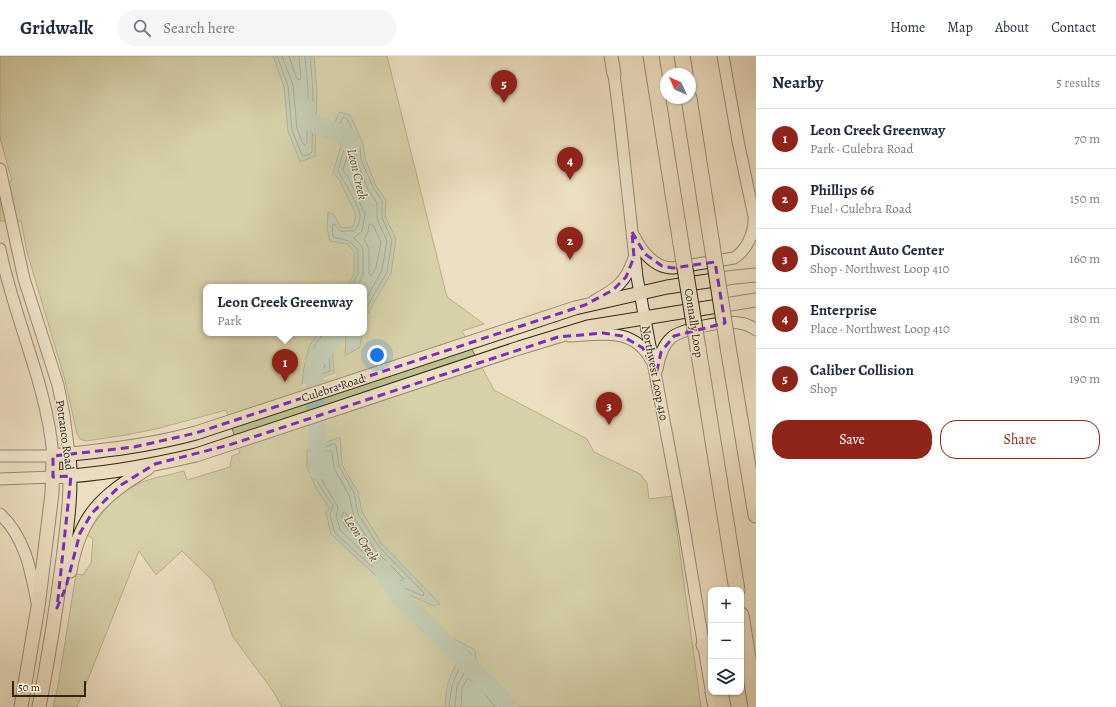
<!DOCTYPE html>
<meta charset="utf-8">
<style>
body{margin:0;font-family:Alegreya,serif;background:#f6f6f7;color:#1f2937}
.controls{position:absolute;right:12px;bottom:12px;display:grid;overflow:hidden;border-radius:8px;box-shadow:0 1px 3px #0004}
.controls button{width:36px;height:36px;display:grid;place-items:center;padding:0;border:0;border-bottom:1px solid #e0e1e3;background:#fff;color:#1f2937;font:20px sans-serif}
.compass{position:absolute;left:660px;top:12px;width:36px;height:36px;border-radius:50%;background:#fff;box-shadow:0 1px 3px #0004;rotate:315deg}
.scale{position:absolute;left:12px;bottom:10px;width:74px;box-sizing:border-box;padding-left:4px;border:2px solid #332615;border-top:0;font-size:11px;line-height:14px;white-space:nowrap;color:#332615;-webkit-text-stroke:3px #f3ead6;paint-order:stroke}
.you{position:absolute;left:377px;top:299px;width:14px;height:14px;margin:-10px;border:3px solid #fff;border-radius:50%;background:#1a73e8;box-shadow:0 0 0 6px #1a73e833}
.badge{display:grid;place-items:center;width:26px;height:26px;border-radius:50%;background:#8f2418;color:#fff;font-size:13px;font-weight:700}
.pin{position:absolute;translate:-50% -33px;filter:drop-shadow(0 1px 2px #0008)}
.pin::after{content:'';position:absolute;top:21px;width:14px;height:12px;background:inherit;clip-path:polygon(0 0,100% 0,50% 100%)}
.popup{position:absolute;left:203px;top:228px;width:164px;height:52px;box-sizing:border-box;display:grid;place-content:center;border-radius:8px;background:#fff;filter:drop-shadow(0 1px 3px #0005);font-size:13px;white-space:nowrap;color:#747a83}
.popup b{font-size:15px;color:#1f2937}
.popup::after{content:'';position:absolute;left:50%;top:100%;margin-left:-8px;border:8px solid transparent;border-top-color:#fff}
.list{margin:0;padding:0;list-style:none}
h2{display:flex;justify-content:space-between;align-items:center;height:52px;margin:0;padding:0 16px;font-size:17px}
h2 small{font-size:13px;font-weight:400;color:#747a83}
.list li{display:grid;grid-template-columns:26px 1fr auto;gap:12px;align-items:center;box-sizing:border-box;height:60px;padding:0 16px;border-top:1px solid #e0e1e3}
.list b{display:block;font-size:15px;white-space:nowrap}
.list p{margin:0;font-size:13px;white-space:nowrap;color:#747a83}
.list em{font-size:13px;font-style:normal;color:#747a83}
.actions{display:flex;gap:8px;padding:12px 16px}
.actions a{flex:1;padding:9px 0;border:1px solid #8f2418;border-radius:16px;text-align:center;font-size:14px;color:#8f2418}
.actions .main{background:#8f2418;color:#fff}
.icon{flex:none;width:22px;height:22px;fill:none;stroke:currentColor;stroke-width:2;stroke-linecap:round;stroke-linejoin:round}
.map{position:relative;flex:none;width:756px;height:651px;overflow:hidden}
header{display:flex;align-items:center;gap:24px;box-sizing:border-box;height:56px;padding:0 20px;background:#fff;border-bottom:1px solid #e0e1e3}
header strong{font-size:19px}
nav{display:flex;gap:22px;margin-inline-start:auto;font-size:14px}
.search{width:280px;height:36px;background:#f6f6f7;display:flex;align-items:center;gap:10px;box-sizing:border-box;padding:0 14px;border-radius:22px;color:#747a83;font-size:15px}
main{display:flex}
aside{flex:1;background:#fff}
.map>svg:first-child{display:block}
.green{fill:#bcc090;stroke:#787352;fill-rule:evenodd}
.water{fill:#9abdad;stroke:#718170}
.pier{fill:#ecdec0}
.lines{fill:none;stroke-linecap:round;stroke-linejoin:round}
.shore{stroke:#667261;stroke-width:1}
.river{stroke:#9abdad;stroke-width:18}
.secondary-casing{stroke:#332615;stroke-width:13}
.primary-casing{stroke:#332615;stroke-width:15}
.highway-casing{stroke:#332615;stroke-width:17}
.secondary{stroke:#f3ead6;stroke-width:11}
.primary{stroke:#ecdec0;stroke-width:13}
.highway{stroke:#ecdec0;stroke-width:15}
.highway-bridge-casing{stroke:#332615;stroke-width:17;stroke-linecap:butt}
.highway-bridge{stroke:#ecdec0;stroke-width:15}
.marked{fill:none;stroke:#7b2cbf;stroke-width:3;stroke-dasharray:8 5;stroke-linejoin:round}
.labels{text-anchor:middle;stroke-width:3;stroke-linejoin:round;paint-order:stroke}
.street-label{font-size:12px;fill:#332615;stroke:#f3ead6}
.water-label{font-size:13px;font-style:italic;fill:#525343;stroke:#f3ead6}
</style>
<header>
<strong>Gridwalk</strong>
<div class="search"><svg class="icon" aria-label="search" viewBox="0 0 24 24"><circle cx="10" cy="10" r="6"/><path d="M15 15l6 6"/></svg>Search here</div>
<nav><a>Home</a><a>Map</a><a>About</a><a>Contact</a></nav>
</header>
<main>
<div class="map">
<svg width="756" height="651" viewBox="0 0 756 651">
<rect width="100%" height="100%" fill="#ecdec0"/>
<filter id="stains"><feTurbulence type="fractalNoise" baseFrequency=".005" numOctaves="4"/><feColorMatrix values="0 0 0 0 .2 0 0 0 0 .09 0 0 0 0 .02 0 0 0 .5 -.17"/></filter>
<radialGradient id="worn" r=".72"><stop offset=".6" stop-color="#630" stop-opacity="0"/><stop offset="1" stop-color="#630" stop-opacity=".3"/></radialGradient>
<path class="green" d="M0,0h387l60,241 37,27 -22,7 32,59 93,49 7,13 46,22 7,9 2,16 23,-3 29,211h-419l-9,-16 -40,-54 -21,-57 -30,-29 -26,24 -17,-24 -62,156h-24l5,-21 18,-112 7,1 8,-12 2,-24 -6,-4c14,-22 29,-42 55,-53 13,-5 28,-7 42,-11l3,9 43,-13 2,-11 8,-3 -14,-43 -70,19 -30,6 -40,6 -6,-2 -3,-5 -12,-54 -38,-128 -6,-31h-21v-39l12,-1 -12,-43zM206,231h158v46h-158z"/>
<path class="water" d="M273,0h41l3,34 -2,66 -15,6 -12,-31 -4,-44z
M339,56l11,3 13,29 2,14 11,28 10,14 -1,16 11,23 -5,34 -27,47v-33h-17l7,-13v-23l-7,-7 -17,-3 -3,-13 1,-16 6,3 7,13 12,-1 3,-12 -16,-34 -7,-9 8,-26 -8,-19z
M318,277h3l11,5 2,36 -32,11 2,-18 5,-20z
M346,277h16l-2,14 -15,9z
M340,381l2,28 16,27 4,20 20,32 58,60 -6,2 -43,-19 -17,-13 -43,-40 -5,-21 3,-5 -13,-20 -9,-21v-17z
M453,582l22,12 1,13 15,15 23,29h-68l-1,-2c1,-7 1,-15 3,-22 7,-22 15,-19 5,-45z"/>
<path class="pier" d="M334,318h2l-1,2 -32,11 -2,-2z"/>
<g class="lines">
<path class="shore" d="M277,0l11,30 4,44 10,25 2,1 6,-2 2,-2 1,-61 -3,-35
M282,0l11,29 4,44 6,15 2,1 2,-2 1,-52 -3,-35
M289,0l8,23 2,1 2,-2 -2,-22
M371,168l2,1 8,17 -5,26 -5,8 -2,-2v-25l-5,-10 4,-7 1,-7z
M351,231l7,-13v-24l-9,-9 -16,-4 -1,-12 2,-1 6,7h14c4,-3 7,-12 6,-17 -3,-12 -16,-33 -22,-43l7,-25 -7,-19 5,-10 4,2 13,27 1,14 12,27 9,14v17l10,22 -5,32 -23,40
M357,231l6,-12v-24l-1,-5 -8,-8 8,-7 3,-17 -17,-37 -5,-7 7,-24 2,-1 3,2 2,14 11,28 9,14v16l10,22 -5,29 -18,33
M321,281l7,4 2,30 -21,7 -2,-2c2,-13 4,-30 14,-39z
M321,291l2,1 2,19 -10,4 -2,-2 5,-19z
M334,388l2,1 3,21 15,27 4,21 21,33 45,46 -1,3 -30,-13 -16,-12 -42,-38 -5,-18 3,-9c-10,-16 -26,-33 -21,-54z
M329,395l3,1 2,16 15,27 5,22 21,33 28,28 -1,3 -6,-2 -16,-11 -40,-38 -4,-15 2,-6 -1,-4 -13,-21 -8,-18 1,-10z
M344,456l2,1 3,7 7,12 -1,3c-8,-3 -11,-10 -13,-19z
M449,651l3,-22 9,-21 1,-13 2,-2 7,4 1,13 16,15 21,26
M455,651l2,-21 10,-18 17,16 19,23
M461,651l1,-19 6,-10 12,10 15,19"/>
<path class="river" d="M306,51l1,14 42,16 2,9
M318,415l-4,-108 22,-30
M382,513l21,32 97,95 9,11"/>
<g class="secondary-casing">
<path id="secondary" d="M723,0l15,85 18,85
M614,18l6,48 17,155 45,239 29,173
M0,113l24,110 34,106 6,30 5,39
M634,180c8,16 20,32 39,32l61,-10c12,-7 20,-24 20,-38
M0,193c14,70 47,135 53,207h-53
M594,245c22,-12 32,-19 40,-43
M570,280c31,-2 64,-9 81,24
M657,313c2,-11 5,-23 14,-31 10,-9 55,-18 68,-15 7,1 12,3 17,7
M0,423l53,-2
M0,458c25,23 31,57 37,88
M711,636l3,15"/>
</g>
<g class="primary-casing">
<path id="primary" d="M611,0l3,18
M53,421c49,-2 96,-11 143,-22l323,-107 69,-21 168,-27
M70,515c10,-56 31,-74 78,-103
M21,651l17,-100 14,-114 1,-37c48,-5 96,-10 143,-23l379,-125 92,-21 68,-10 21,-2
M39,651c10,-52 18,-103 25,-156 4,-32 8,-64 5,-97"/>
</g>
<g class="highway-casing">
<path id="highway" d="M651,0l30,188
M682,0l3,18
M689,42l22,141
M728,291l28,168
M698,292l39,242
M741,559l15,92
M704,589l7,11
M720,636l3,15"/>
</g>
<use href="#secondary" class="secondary"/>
<use href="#primary" class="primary"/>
<use href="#highway" class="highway"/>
<g class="highway-bridge-casing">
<path id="highway-bridge" d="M711,183l17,108
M681,188l17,104"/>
</g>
<use href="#highway-bridge" class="highway-bridge"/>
</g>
<path d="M0 0H756V651H0ZM632,176l13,22 17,12 11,2 42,-6 10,61 -51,13 -13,16 -5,23 -13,-27 -21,-12 -19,-3 -45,4 -329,108 -74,19 -34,21 -29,28 -12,20 -14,54 -9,21 14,-132 -18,1v-21l81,-9 62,-14 389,-128 28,-15 13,-13 8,-20z" fill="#ecdec0" fill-opacity=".55" fill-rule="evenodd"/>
<path class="marked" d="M632,176l13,22 17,12 11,2 42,-6 10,61 -51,13 -13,16 -5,23 -13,-27 -21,-12 -19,-3 -45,4 -329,108 -74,19 -34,21 -29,28 -12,20 -14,54 -9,21 14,-132 -18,1v-21l81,-9 62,-14 389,-128 28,-15 13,-13 8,-20z"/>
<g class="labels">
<g class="street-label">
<text transform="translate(694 267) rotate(81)" y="4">Connally Loop</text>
<text transform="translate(655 317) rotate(79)" y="4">Northwest Loop 410</text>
<text transform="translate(333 332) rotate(-18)" y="4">Culebra Road</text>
<text transform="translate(65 379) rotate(82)" y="4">Potranco Road</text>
</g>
<g class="water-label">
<text transform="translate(358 118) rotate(77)" y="5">Leon Creek</text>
<text transform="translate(362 482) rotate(57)" y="5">Leon Creek</text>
</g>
</g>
<rect width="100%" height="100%" filter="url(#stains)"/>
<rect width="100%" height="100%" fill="url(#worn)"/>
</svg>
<div class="controls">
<button>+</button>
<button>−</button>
<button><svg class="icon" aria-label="layers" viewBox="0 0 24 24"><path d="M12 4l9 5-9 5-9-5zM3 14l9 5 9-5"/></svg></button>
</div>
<svg class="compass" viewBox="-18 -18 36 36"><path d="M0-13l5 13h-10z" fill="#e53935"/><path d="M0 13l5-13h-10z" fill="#747a83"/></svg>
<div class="scale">50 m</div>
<div class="you"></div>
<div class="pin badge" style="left:285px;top:326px">1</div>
<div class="popup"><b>Leon Creek Greenway</b>Park</div>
<div class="pin badge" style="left:570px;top:204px">2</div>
<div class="pin badge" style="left:609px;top:369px">3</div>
<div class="pin badge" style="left:570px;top:124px">4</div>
<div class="pin badge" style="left:504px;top:47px">5</div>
</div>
<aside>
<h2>Nearby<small>5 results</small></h2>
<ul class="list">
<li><span class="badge">1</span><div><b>Leon Creek Greenway</b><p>Park · Culebra Road</p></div><em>70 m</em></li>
<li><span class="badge">2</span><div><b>Phillips 66</b><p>Fuel · Culebra Road</p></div><em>150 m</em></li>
<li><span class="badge">3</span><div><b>Discount Auto Center</b><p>Shop · Northwest Loop 410</p></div><em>160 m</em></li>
<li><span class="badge">4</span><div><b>Enterprise</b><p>Place · Northwest Loop 410</p></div><em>180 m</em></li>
<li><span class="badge">5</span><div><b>Caliber Collision</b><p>Shop</p></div><em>190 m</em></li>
</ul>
<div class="actions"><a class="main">Save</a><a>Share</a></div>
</aside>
</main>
